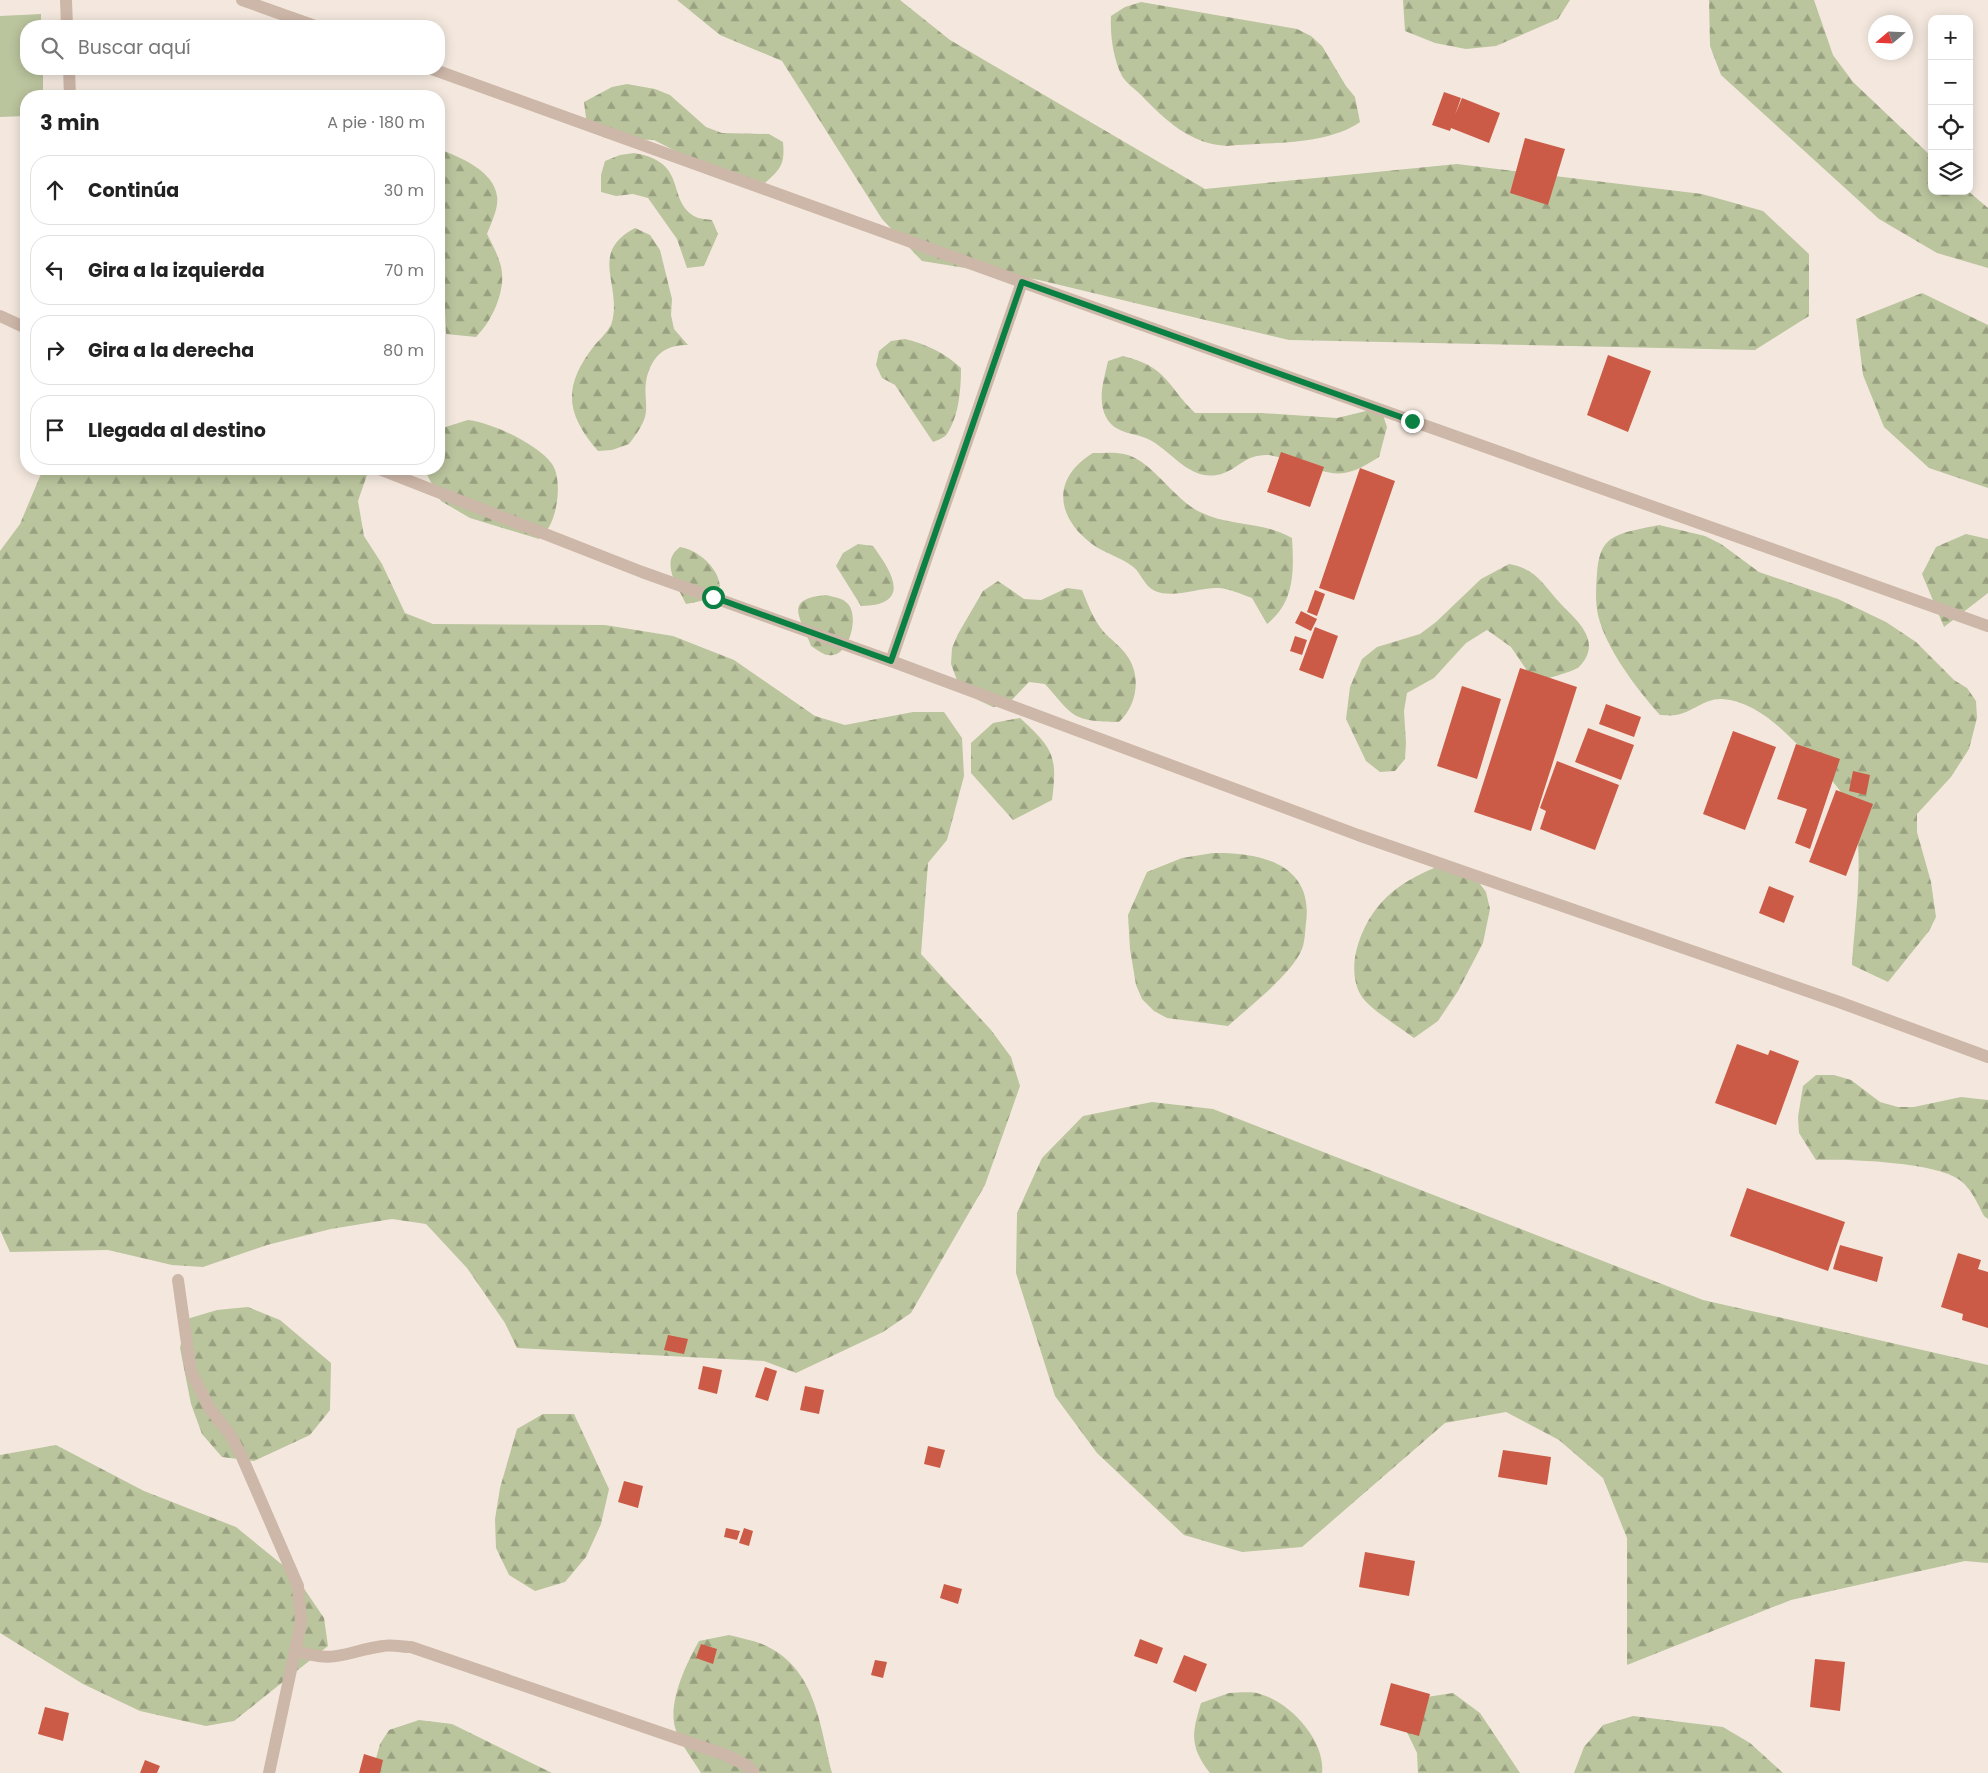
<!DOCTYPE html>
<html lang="es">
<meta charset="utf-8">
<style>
body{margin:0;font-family:Poppins,sans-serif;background:#f2f2f2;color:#222}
.controls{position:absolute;right:15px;top:15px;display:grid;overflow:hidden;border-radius:10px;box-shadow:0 2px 12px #0003}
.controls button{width:45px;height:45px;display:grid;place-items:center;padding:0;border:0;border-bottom:1px solid #e0e0e0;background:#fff;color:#222;font:25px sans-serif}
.compass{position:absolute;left:1868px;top:15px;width:45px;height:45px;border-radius:50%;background:#fff;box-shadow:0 2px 12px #0003;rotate:251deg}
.stop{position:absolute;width:15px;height:15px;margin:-11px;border:4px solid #0b8043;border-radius:50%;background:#fff}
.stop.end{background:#0b8043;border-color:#fff;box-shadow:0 1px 5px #0008}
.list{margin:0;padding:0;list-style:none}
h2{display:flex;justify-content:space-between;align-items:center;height:65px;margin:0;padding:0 20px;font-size:21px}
h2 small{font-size:16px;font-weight:400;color:#767676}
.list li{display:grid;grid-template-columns:32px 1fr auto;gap:15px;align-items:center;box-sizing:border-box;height:70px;margin:0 10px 10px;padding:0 10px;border:1px solid #e0e0e0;border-radius:20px}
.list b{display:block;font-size:19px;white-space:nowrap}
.list em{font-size:16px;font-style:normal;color:#767676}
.icon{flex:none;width:28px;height:28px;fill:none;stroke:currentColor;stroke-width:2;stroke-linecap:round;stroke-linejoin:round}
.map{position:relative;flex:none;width:1988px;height:1773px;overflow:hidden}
.search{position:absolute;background:#fff;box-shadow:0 2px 12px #0003;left:20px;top:20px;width:425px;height:55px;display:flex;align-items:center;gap:12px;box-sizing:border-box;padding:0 18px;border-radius:20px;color:#767676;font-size:19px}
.panel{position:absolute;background:#fff;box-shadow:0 2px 12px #0003;left:20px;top:90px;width:425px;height:385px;border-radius:20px}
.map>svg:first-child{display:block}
.forest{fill:url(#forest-firs)}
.pitch{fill:#bac49d}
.building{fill:#cb5b46}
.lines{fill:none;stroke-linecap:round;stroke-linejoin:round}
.service{stroke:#cdb7a9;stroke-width:12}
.minor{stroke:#cdb7a9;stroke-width:12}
.tertiary{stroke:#cdb7a9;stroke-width:12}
.route{stroke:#0b8043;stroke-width:6}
</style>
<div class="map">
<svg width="1988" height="1773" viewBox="0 0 1988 1773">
<defs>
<pattern id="forest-firs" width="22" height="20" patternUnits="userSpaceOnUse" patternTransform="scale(1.25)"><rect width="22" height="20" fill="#bac49d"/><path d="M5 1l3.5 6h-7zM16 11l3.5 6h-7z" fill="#98a080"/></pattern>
</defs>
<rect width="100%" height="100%" fill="#f4e8de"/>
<path class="forest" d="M677,0h223l50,40 255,149 252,-25 245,30 61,17 46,43v62l-54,34 -466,-10 -250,-60 -117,-19 -40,-42 -100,-158 -62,-26z
M1403,0h167l-12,19 -62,27 -30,3 -31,-6 -30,-12z
M1709,0h105l19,55 20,27 79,75v34h36l20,17v60l-51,-15 -58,-34 -158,-144 -11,-29z
M1141,2l156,27 14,7 11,10 24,40 9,11 5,25c-34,24 -92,20 -133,24 -37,-2 -62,-26 -86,-51 -6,-6 -15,-12 -19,-19 -9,-17 -12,-42 -11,-60l14,-9z
M627,84l28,5 15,6 36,32 16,6 47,1 14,8c2,22 -2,27 -18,41l-54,-14 -57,-29 -49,-2 -12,-8 -7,-12 -2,-16 28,-15z
M439,149c21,8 55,22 58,47 2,12 -6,27 -10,38 5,10 10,19 13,29 8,24 -7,57 -24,74l-30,-3 -3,-69 -4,-8z
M634,153c56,9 31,48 62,64 4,2 11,2 16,3l6,14 -14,32 -17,2 -10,-29 -29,-41 -15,-4 -17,2 -15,-4v-17l4,-14 15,-6z
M635,228l15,7 10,15 12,49 -1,16 3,14 14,16c-24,-1 -38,13 -42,37 -2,11 2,24 -1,35 -3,10 -10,19 -16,27l-17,6 -14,1c-33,-38 -35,-65 -4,-105 5,-6 16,-16 18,-24 10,-38 -24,-69 23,-94z
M1922,293l66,32v163l-59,-20 -45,-41 -21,-52 -7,-56z
M905,339c21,5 40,14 56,29 0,21 -2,48 -14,66 -3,4 -9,6 -14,8l-38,-57 -13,-7 -6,-13 3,-14 12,-10z
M1123,356c45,11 43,29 72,57h66l76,5 29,-7 16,1 5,15 -8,30c-37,24 -45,18 -85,5 -8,-3 -17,-6 -25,-7 -26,-1 -31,16 -52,20 -29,5 -46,-25 -69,-36 -16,-7 -33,-5 -42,-22 -9,-17 -2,-38 2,-56z
M468,420c22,2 70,24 84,44 10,14 6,48 -3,63 -2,4 -7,8 -10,12l-69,-21 -29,-17 -15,-28v-4h13v-40z
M1093,453c10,0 21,-1 31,1 27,5 50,46 76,58 30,15 63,9 92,26 2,33 3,64 -25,86l-15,-26c-11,-4 -22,-9 -33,-10 -20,-1 -45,11 -64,3 -12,-6 -14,-19 -23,-25 -12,-9 -28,-13 -40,-22 -37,-28 -40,-66 1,-91z
M43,469h326l-11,32 6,35 18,28 23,49 28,11 172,1 68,11 61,24 81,56 30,9 68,-13h31l18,26 2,38 -17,64 -19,23 -7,91 70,76 20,27 9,29 -35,99 -74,128 -28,19 -87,41 -32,-12 -247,-13 -12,-25 -38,-55 -41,-44 -34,-5 -61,10 -64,16 -64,22 -31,-2 -64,-15 -98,2 -10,-22v-679l20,-27z
M1659,525l46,11 16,8 38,28 79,27 48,23 30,20 38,38 13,8 9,13 1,17 -8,31 -18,28 -34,37v18l14,50 5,35 -7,14 -41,51 -36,-17c2,-40 16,-130 -4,-162 -13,-23 -34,-41 -52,-60 -20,-20 -44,-42 -74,-44 -17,-1 -31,14 -46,16 -5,1 -11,0 -16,0 -23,-26 -54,-66 -62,-100 -3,-14 -2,-28 -1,-42 1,-13 3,-26 14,-34 12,-8 34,-11 48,-14z
M1966,534l22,5v54l-44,34 -22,-53 14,-27z
M858,544l15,2c19,26 40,59 -12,60l-25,-40 7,-13z
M680,547c18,3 38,20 40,39 -7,14 -19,15 -34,18 -8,-18 -27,-42 -6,-57z
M1509,564c27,5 33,19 50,38 17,18 45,39 20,65 -5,5 -45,15 -55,18l2,-16 -15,-22 -24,-17 -21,13 -32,35 -27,15 -3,18 2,32 -1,16 -10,12 -15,1 -14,-11 -20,-42 4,-32 12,-28 15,-12 43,-13 16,-12 45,-43z
M998,581l26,18 17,1 26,-12 15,2c6,14 11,29 21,41 7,8 16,14 22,22 17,21 13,51 -6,69 -47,-1 -44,-4 -74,-38l-16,-2 -21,22 -15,3 -15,-7 -21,-20 -6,-16 1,-16 6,-14 25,-43z
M826,595c8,2 17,3 22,9 11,12 2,49 -15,51 -8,2 -15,-5 -22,-9 -9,-27 -30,-47 15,-51z
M1020,718c33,30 38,38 32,82l-39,20 -42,-47v-30l22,-20z
M1213,853c47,-1 101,11 93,70 -1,8 -1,19 -4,26 -10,25 -53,58 -74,77l-61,-8 -13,-7 -12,-12 -6,-14 -6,-36 -2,-34 19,-43 35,-14z
M1444,864l30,12 12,16 4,17 -7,34 -25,48 -20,30 -24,17c-13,-10 -44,-29 -52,-41 -20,-31 2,-81 28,-103 16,-14 34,-22 54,-30z
M1816,1075h18l17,5 29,22 18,5h16l47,-10 27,3v119l-4,-3c-7,-13 -12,-26 -23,-35 -23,-19 -113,-22 -145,-21l-17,-27 -1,-16 5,-31z
M1152,1102l61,7 490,191 285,65v198l-23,-2 -174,39 -164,65v-127l-24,-60 -44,-38 -53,-28 -61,11 -143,124 -60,5 -58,-17 -87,-82 -42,-57 -39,-123 1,-60 25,-55 41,-42z
M248,1307l32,13 51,43 -1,47 -20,25 -56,26 -32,-4 -20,-23 -11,-30 -11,-56 7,-29 30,-9z
M543,1414h31l35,75 -8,35 -15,33 -21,25 -30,9 -26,-16 -13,-27 -1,-29 5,-31 17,-59z
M56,1445l88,46 92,36 49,40 20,23 19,28 4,28 -94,75 -28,5 -66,-15 -57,-27 -83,-51v-178z
M729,1635c11,3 23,5 33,9 54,23 57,79 70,129h-131c-8,-13 -18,-26 -24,-40 -12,-26 9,-69 22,-92z
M1229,1693c10,0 22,-2 31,1 30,8 66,47 62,79h-112c-21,-27 -18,-40 -9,-70z
M1453,1693l27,20 40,60h-102l-1,-20 -13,-27 16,-28z
M1633,1716l90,11 27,16 33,30h-209l10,-26 19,-22z
M419,1720l33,4 100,49h-180l8,-29 9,-14z"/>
<path class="pitch" d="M41,14v12h-15v43h17v27h-17v20l-26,1v-101z"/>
<path class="building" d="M1444,92l17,6 -6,17 7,-17 38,15 -11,30 -38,-15 -1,3 -18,-6z
M1525,138l40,11 -17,56 -38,-12z
M1608,355l43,16 -23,61 -41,-17z
M1281,452l43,15 -14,40 -43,-15z
M1360,468l35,13 -41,119 -35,-12z
M1315,590l10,4 -8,22 -10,-4z
M1301,611l16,8 -6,12 -16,-8z
M1315,627l23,9 -15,43 -24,-9z
M1295,636l12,4 -5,15 -12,-4z
M1520,668l57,19 -46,144 -57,-19z
M1462,686l39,13 -24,80 -40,-13z
M1606,704l35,13 -7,20 -35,-13z
M1588,728l46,17 -13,35 -46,-18z
M1733,731l43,16 -31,83 -42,-16z
M1796,744l44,15 -30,90 -15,-6 12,-34 -30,-10z
M1557,761l62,24 -24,65 -55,-21 6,-18 -6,-3z
M1853,771l17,4 -4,20 -17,-4z
M1836,790l37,14 -27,72 -37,-14z
M1769,886l25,10 -10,27 -25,-10z
M1737,1044l31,11 2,-5 29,11 -23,64 -61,-22z
M1747,1188l98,34 -17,49 -98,-35z
M1840,1245l43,12 -6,25 -44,-13z
M1958,1253l23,7 -3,9 10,3v56l-26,-8 1,-6 -22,-7z
M668,1335l20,4 -4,15 -20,-4z
M703,1366l19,4 -5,24 -19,-5z
M765,1367l12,4 -9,30 -13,-4z
M805,1386l19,4 -5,24 -19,-4z
M928,1446l17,4 -5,18 -16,-4z
M1503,1450l48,7 -4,28 -49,-8z
M624,1481l19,5 -5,22 -20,-6z
M726,1528l14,3 -3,9 -13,-3z
M744,1528l9,3 -4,15 -10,-3z
M1365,1552l50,9 -6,35 -50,-9z
M944,1584l18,5 -4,15 -18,-6z
M1140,1639l23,9 -6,16 -23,-8z
M701,1644l16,5 -4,15 -17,-6z
M1184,1655l23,9 -11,28 -23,-10z
M1815,1659l30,3 -5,49 -30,-4z
M875,1660l12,2 -4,16 -12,-3z
M1391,1683l39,11 -11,42 -39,-11z
M45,1707l24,6 -6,28 -25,-7z
M364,1754l19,6 -3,13h-21z
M145,1760l15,6 -3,7h-17z"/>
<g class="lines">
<path class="service" d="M178,1280l13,92 19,37 20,25 12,23 56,129 3,37 -32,150
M295,1650c40,15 51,1 88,-4 9,-2 19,1 28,1l312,107 23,11 8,8"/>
<path class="minor" d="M66,0l1,26
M242,0l73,26
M69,69l1,27
M432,69l590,213 966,344
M891,661l131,-379"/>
<path class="tertiary" d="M0,316l26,12
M379,469l263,103 249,89 467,174 481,167 149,55"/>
</g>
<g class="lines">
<path class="route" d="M713,597l178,64 131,-379 390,139"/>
</g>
</svg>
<div class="controls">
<button>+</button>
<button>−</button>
<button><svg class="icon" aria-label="locate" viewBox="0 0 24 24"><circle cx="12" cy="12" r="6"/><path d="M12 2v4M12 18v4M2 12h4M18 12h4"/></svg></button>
<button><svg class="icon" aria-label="layers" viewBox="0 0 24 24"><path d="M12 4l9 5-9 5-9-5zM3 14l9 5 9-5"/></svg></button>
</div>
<svg class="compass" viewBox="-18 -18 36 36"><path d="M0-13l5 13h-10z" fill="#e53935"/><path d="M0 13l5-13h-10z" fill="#767676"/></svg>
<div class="stop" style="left:713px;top:597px"></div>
<div class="stop end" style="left:1412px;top:421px"></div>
<div class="search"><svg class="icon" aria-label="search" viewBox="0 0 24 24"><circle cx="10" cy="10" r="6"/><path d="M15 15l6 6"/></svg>Buscar aquí</div>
<section class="panel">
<h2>3 min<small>A pie · 180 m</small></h2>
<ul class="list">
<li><svg class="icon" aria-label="ahead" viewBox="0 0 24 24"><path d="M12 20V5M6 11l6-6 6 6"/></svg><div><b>Continúa</b></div><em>30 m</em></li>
<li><svg class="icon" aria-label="left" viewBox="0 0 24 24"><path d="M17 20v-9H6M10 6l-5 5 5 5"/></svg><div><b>Gira a la izquierda</b></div><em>70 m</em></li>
<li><svg class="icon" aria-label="right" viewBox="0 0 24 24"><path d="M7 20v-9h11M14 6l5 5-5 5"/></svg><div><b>Gira a la derecha</b></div><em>80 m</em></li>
<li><svg class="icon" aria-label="arrive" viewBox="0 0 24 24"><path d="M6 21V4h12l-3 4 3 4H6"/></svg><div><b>Llegada al destino</b></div></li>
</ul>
</section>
</div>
